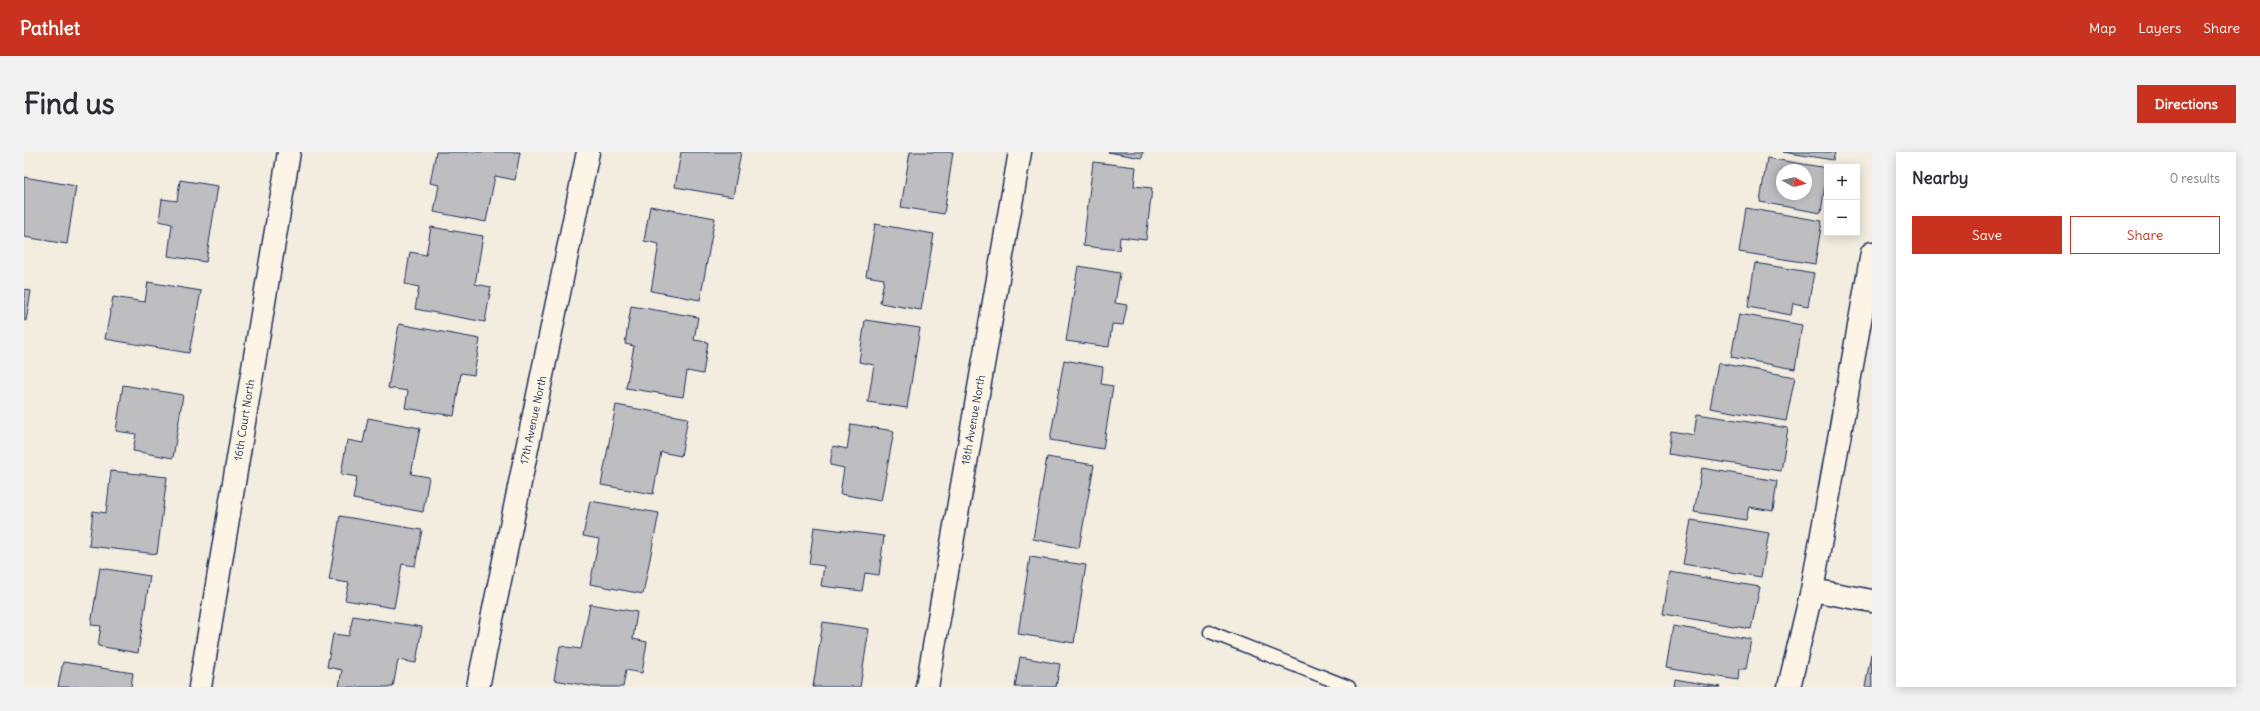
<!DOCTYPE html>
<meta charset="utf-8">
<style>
body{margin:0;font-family:Delius,sans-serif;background:#f2f2f3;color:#2b2b33}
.controls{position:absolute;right:12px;top:12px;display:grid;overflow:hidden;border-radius:0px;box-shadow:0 2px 10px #0003}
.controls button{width:36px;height:36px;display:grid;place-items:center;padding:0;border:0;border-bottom:1px solid #e1e1e2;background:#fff;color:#2b2b33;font:20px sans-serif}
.compass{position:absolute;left:1752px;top:12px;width:36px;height:36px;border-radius:50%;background:#fff;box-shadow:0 2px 10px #0003;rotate:98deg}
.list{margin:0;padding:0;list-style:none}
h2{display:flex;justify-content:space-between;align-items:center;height:52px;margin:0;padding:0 16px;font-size:17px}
h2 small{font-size:13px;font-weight:400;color:#7c7c81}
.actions{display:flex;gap:8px;padding:12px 16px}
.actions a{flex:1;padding:9px 0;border:1px solid #c8321e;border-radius:0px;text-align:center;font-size:14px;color:#c8321e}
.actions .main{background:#c8321e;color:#fff}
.map{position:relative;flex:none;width:1848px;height:535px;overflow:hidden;border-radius:0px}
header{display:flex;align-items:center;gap:24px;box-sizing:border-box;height:56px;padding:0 20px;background:#c8321e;color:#fff}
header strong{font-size:19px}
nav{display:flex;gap:22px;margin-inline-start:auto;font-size:14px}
.intro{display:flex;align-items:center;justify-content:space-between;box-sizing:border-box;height:96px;padding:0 24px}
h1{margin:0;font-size:28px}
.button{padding:10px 18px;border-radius:0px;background:#c8321e;color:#fff;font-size:14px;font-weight:700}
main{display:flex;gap:24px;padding:0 24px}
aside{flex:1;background:#fff;border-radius:0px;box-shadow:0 2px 10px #0003}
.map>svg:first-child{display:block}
.building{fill:#bebec0;stroke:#1b2f5e;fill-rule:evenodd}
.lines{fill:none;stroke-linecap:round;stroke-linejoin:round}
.service-casing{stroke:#1b2f5e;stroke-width:15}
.minor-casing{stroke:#1b2f5e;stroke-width:25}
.service{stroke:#fcf5e5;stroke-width:12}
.minor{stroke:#fcf5e5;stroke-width:22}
.labels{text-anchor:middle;stroke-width:3;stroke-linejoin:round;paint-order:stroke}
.street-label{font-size:11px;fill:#1b2f5e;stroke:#fcf5e5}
</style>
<header>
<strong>Pathlet</strong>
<nav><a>Map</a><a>Layers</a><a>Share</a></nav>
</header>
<div class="intro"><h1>Find us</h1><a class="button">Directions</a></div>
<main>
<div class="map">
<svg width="1848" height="535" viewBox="0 0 1848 535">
<rect width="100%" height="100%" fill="#f3ede0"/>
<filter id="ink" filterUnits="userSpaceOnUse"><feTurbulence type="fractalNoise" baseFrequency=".025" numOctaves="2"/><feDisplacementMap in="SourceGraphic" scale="8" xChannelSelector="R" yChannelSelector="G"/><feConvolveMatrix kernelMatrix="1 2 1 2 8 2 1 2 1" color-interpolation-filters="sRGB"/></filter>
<g filter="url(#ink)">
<path class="building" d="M412,0h84l-5,28 -20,-4 -9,46 -52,-10 5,-27 -9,-2z
M657,0h60l-8,45 -58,-10z
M886,0h43l-9,62 -43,-7z
M1084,0h35l-1,6z
M1759,0h52l-2,8z
M1743,6l60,10 -6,45 -61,-11zM1758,18h24v24h-24z
M1069,10l43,5 -2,19 18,2 -6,52 -26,-3 -1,13 -36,-4z
M0,25l52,9 -9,58 -43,-7z
M156,28l38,6 -12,76 -38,-6 4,-32 -13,-3 3,-22 15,2z
M626,54l65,12 -15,82 -49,-9 8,-47 -15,-3z
M1722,56l76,13 -7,43 -76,-12z
M851,72l59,10 -13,76 -41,-7 4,-24 -18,-3z
M407,75l52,9 -8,48 16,3 -6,35 -70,-13 4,-22 -14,-3 5,-32 16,3z
M1731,111l59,10 -6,33 -15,-3 -2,12 -43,-8z
M1054,114l42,7 -5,30 12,2 -4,20 -11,-1 -3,23 -43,-6z
M124,130l53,9 -12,62 -84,-14 8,-42 32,5z
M0,137l7,2 -5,30 -2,-1z
M607,154l67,11 -4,23 14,2 -5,32 -16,-3 -4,26 -57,-9 8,-42 -9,-2z
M1715,162l63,11 -7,44 -64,-12z
M841,168l55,8 -13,80 -39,-6 6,-37 -15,-3z
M375,172l81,15 -6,36 -13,-2 -7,43 -49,-8 3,-17 -20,-3z
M1040,208l39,7 -2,17 12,2 -10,63 -53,-9z
M1694,211l77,14 -9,44 -76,-13z
M99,233l60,10 -10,63 -40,-7 3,-17 -20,-3z
M592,253l72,13 -7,38 -20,-4 -8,42 -52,-9z
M1673,262l91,14 -7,43 -113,-17 3,-23 23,4z
M344,266l52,10 -9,46 18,3 -6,35 -70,-13 4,-22 -16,-3 6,-34 16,3z
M827,272l43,7 -13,70 -41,-7 4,-26 -14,-3 3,-19 14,3z
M1023,305l47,8 -15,83 -46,-9z
M1678,316l75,13 -4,30 -24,-4 -3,13 -52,-8z
M87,319l56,6 -10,77 -68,-8 4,-35 13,2z
M566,349l69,12 -16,81 -53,-10 9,-45 -16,-3z
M316,364l82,14 -7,36 -13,-2 -8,44 -49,-8 4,-17 -20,-3z
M1667,368l78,13 -8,44 -78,-13z
M790,375l70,9 -5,39 -14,-2 -3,18 -41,-5 3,-20 -15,-2z
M1006,405l56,8 -12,78 -56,-9z
M76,416l50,8 -12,77 -40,-7 3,-20 -10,-1z
M1646,420l90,15 -9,42 -88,-15z
M566,452l47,8 -4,27 14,3 -5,31 -16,-3 -3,17h-28l-41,-7 6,-34 21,3z
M329,464l69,11 -6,36 -18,-3 -5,27h-54l3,-17 -15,-3 6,-33 16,2z
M799,470l46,7 -9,58h-47z
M1649,474l78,13 -5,30h-7l-1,11 -72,-12z
M1847,502l1,33h-7z
M996,505l40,7 -4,23h-41z
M39,510l70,11 -2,14h-73z
M1651,527l45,8h-46z"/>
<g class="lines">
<g class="service-casing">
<path id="service" d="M1186,480l139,55"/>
</g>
<g class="minor-casing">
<path id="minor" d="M1788,438l60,11
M176,535l89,-535
M454,535l110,-535
M903,535l93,-535
M1765,535l23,-97 60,-337"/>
</g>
<use href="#service" class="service"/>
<use href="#minor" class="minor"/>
</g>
</g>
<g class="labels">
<g class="street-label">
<text transform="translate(220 268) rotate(-81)" y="4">16th Court North</text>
<text transform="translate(509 268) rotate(-78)" y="4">17th Avenue North</text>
<text transform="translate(949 268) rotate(-80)" y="4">18th Avenue North</text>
</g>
</g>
</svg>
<div class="controls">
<button>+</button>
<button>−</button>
</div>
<svg class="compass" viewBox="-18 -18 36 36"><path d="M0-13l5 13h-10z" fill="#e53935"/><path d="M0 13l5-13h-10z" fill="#7c7c81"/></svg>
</div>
<aside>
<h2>Nearby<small>0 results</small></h2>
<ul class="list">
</ul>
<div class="actions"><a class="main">Save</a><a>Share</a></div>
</aside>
</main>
